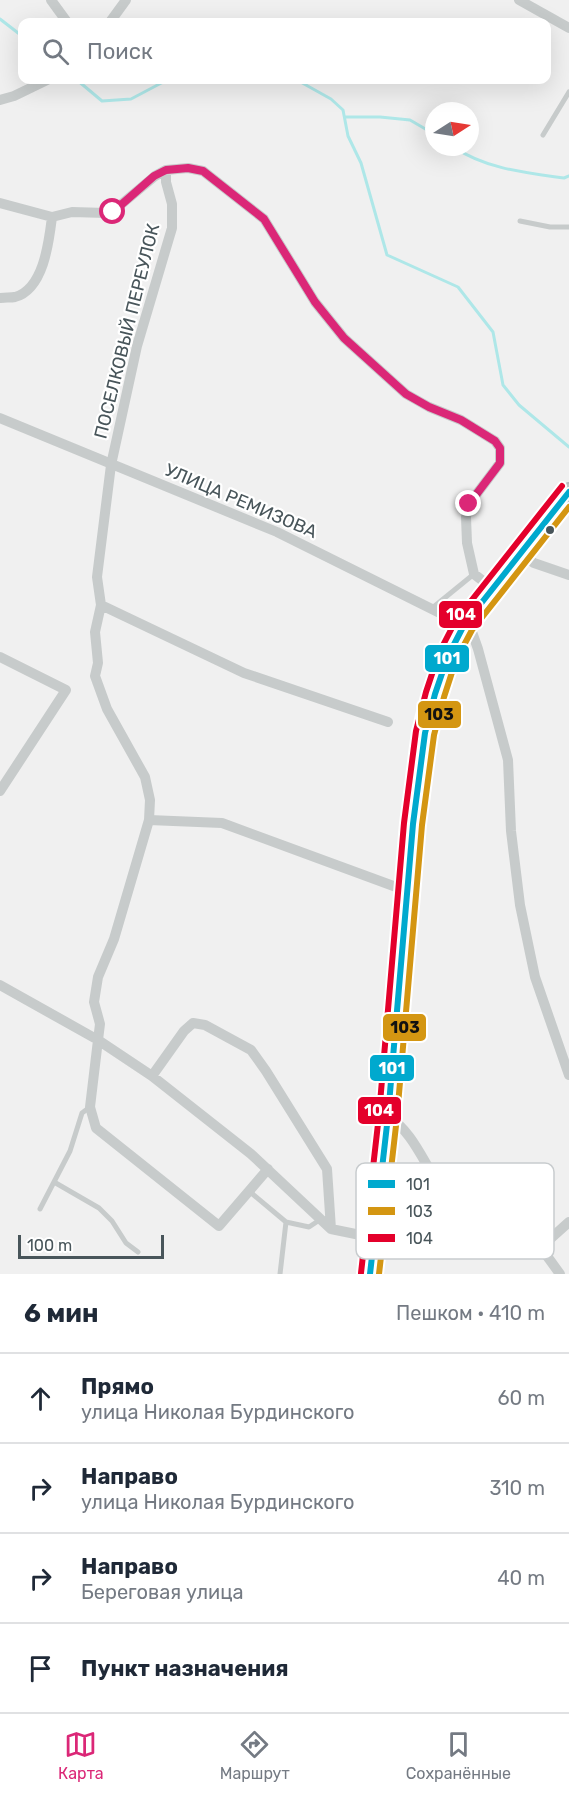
<!DOCTYPE html>
<html lang="ru">
<meta charset="utf-8">
<style>
body{margin:0;font-family:Rubik,sans-serif;background:#f6f6f7;color:#1f2937}
.compass{position:absolute;left:425px;top:102px;width:54px;height:54px;border-radius:50%;background:#fff;box-shadow:0 6px 24px #0002;rotate:78deg}
.scale{position:absolute;left:18px;bottom:15px;width:146px;box-sizing:border-box;padding-left:6px;border:3px solid #48555a;border-top:0;font-size:16px;line-height:21px;white-space:nowrap;color:#48555a;-webkit-text-stroke:4px #fff;paint-order:stroke}
.stop{position:absolute;width:18px;height:18px;margin:-14px;border:4px solid #db2777;border-radius:50%;background:#fff}
.stop.end{background:#db2777;border-color:#fff;box-shadow:0 2px 6px #0008}
.list{margin:0;padding:0;list-style:none}
h2{display:flex;justify-content:space-between;align-items:center;height:78px;margin:0;padding:0 24px;font-size:26px}
h2 small{font-size:20px;font-weight:400;color:#747a83}
.list li{display:grid;grid-template-columns:39px 1fr auto;gap:18px;align-items:center;box-sizing:border-box;height:90px;padding:0 24px;border-top:2px solid #e0e1e3}
.list b{display:block;font-size:22px;white-space:nowrap}
.list p{margin:0;font-size:20px;white-space:nowrap;color:#747a83}
.list em{font-size:20px;font-style:normal;color:#747a83}
.icon{flex:none;width:33px;height:33px;fill:none;stroke:currentColor;stroke-width:2;stroke-linecap:round;stroke-linejoin:round}
.map{position:relative;flex:none;width:569px;height:1274px;overflow:hidden}
.search{position:absolute;background:#fff;box-shadow:0 6px 24px #0002;left:18px;right:18px;top:18px;height:66px;display:flex;align-items:center;gap:15px;box-sizing:border-box;padding:0 21px;border-radius:12px;color:#747a83;font-size:22px}
.sheet{height:438px;background:#fff}
nav{display:flex;justify-content:space-around;align-items:center;box-sizing:border-box;height:84px;border-top:2px solid #e0e1e3;background:#fff;font-size:16px;color:#747a83}
nav a{display:grid;justify-items:center;gap:3px}
nav .on{color:#db2777}
.map>svg:first-child{display:block}
.lines{fill:none;stroke-linecap:round;stroke-linejoin:round}
.stream{stroke:#aee7e8;stroke-width:3}
.trunk-casing{stroke:#b5bbbe;stroke-width:20}
.service{stroke:#c7cbcb;stroke-width:5}
.minor{stroke:#c7cbcb;stroke-width:10}
.trunk{stroke:#c0c4c6;stroke-width:16}
.bus-1-casing{stroke:#fff;stroke-width:10}
.bus-2-casing{stroke:#fff;stroke-width:10}
.bus-3-casing{stroke:#fff;stroke-width:10}
.bus-1{stroke:#00a9ce;stroke-width:6}
.bus-2{stroke:#d49612;stroke-width:6}
.bus-3{stroke:#e4002b;stroke-width:6}
.route{stroke:#db2777;stroke-width:8}
.bus-dot{fill:#48555a;stroke:#fff;stroke-width:2}
.labels{text-anchor:middle;stroke-width:4.5;stroke-linejoin:round;paint-order:stroke}
.street-label{font-size:18px;fill:#48555a;stroke:#fff}
.key{fill:#fff;stroke:#c8ccce;stroke-width:1.5}
.key-label{font-size:16px;fill:#48555a}
.line-badge{stroke:#fff;stroke-width:2}
.badge-label{font-size:16px;text-anchor:middle;font-weight:bold;fill:#fff}
.pale-badge-label{font-size:16px;text-anchor:middle;font-weight:bold;fill:#111}
</style>
<div class="map">
<svg width="569" height="1274" viewBox="0 0 569 1274">
<rect width="100%" height="100%" fill="#f0f0f0"/>
<g class="lines">
<path class="stream" d="M0,19l22,17
M77,80l25,21 29,-2 36,-19
M297,80l34,19 12,11 5,26 13,27 26,92 71,32 35,45 10,53 16,20 50,42
M345,117h35l30,3 24,14
M454,147c31,22 74,26 110,31l5,-2"/>
<g class="trunk-casing">
<path id="trunk" d="M370,1274l18,-158 25,-292 12,-91 10,-39 13,-38 16,-31 105,-133"/>
</g>
<path class="service" d="M543,135l26,-43
M520,221l30,6h19
M431,609l43,-35
M54,1182l45,26 13,13 14,22 12,9
M249,1191l37,31
M40,1209l30,-58 12,-38 8,-6
M280,1274l6,-52 23,5 12,-8"/>
<path class="minor" d="M51,0l16,22
M519,0l50,28
M110,22l16,-22
M0,100l14,-4 33,-16
M0,203l52,14 20,-5 34,1 12,-6 37,-31 11,-6 22,-2 15,3 61,48 51,83 29,36 62,56 23,13 32,13 34,21 5,7v15l-31,41 -3,13 1,26 7,31 18,14
M0,298c5,-1 10,0 15,-1 29,-8 34,-56 37,-80
M0,418l277,114 187,93 8,7 6,17 30,111 3,71 9,74 15,72 34,98
M519,553l15,10 35,12
M101,605l-4,-28 14,-112 26,-119 35,-118v-24l-6,-22v-12
M0,657l66,33 -66,101
M149,820l73,3 185,68
M0,985l98,55 2,-16 -6,-22 4,-25 16,-38 35,-119 1,-20 -5,-23 -38,-68 -12,-33 3,-13 -3,-31 6,-27 143,68 144,49
M152,1076l32,-45 9,-8 12,2 46,25 15,21 61,98 4,60
M388,1116c31,20 40,63 67,88 20,19 52,20 75,35 13,9 21,23 30,35
M268,1169l-49,57 -123,-98 -6,-21 8,-67 54,36 99,78 80,75 44,9
M540,1248l29,-26"/>
<use href="#trunk" class="trunk"/>
<g class="bus-1-casing">
<path id="bus-1" d="M370,1274l18,-158 25,-292 12,-91 10,-39 13,-38 16,-31 105,-133"/>
</g>
<g class="bus-2-casing">
<path id="bus-2" d="M379,1274l18,-157 25,-292 12,-90 10,-38 12,-37 16,-30 97,-123"/>
</g>
<g class="bus-3-casing">
<path id="bus-3" d="M361,1273l18,-158 25,-292 12,-92 10,-39 13,-39 17,-33 106,-134"/>
</g>
<use href="#bus-1" class="bus-1"/>
<use href="#bus-2" class="bus-2"/>
<use href="#bus-3" class="bus-3"/>
</g>
<g class="lines">
<path class="route" d="M113,212l41,-36 12,-6 22,-2 15,3 61,48 51,83 29,36 62,56 23,13 32,13 34,21 5,7v15l-31,41"/>
</g>
<circle class="bus-dot" cx="550" cy="530" r="5"/>
<g class="labels">
<g class="street-label">
<text transform="translate(127 331) rotate(-76)" y="6">ПОСЕЛКОВЫЙ ПЕРЕУЛОК</text>
<text transform="translate(241 501) rotate(23)" y="6">УЛИЦА РЕМИЗОВА</text>
</g>
</g>
<rect x="356" y="1163" width="198" height="96" rx="9" class="key"/>
<rect x="368" y="1180" width="27" height="8" fill="#00a9ce"/>
<rect x="368" y="1207" width="27" height="8" fill="#d49612"/>
<rect x="368" y="1234" width="27" height="8" fill="#e4002b"/>
<g class="key-label">
<text x="406" y="1190">101</text>
<text x="406" y="1217">103</text>
<text x="406" y="1244">104</text>
</g>
<g class="line-badge">
<rect x="438" y="600" width="45" height="29" rx="6" fill="#e4002b"/>
<rect x="424" y="644" width="46" height="29" rx="6" fill="#00a9ce"/>
<rect x="417" y="700" width="45" height="29" rx="6" fill="#d49612"/>
<rect x="382" y="1013" width="45" height="29" rx="6" fill="#d49612"/>
<rect x="369" y="1054" width="46" height="28" rx="6" fill="#00a9ce"/>
<rect x="357" y="1096" width="45" height="29" rx="6" fill="#e4002b"/>
</g>
<g class="badge-label">
<text x="461" y="620">104</text>
<text x="447" y="664">101</text>
<text x="392" y="1074">101</text>
<text x="379" y="1116">104</text>
</g>
<g class="pale-badge-label">
<text x="439" y="720">103</text>
<text x="405" y="1033">103</text>
</g>
</svg>
<svg class="compass" viewBox="-18 -18 36 36"><path d="M0-13l5 13h-10z" fill="#e53935"/><path d="M0 13l5-13h-10z" fill="#747a83"/></svg>
<div class="scale">100 m</div>
<div class="stop" style="left:113px;top:212px"></div>
<div class="stop end" style="left:469px;top:504px"></div>
<div class="search"><svg class="icon" aria-label="search" viewBox="0 0 24 24"><circle cx="10" cy="10" r="6"/><path d="M15 15l6 6"/></svg>Поиск</div>
</div>
<section class="sheet">
<h2>6 мин<small>Пешком · 410 m</small></h2>
<ul class="list">
<li><svg class="icon" aria-label="ahead" viewBox="0 0 24 24"><path d="M12 20V5M6 11l6-6 6 6"/></svg><div><b>Прямо</b><p>улица Николая Бурдинского</p></div><em>60 m</em></li>
<li><svg class="icon" aria-label="right" viewBox="0 0 24 24"><path d="M7 20v-9h11M14 6l5 5-5 5"/></svg><div><b>Направо</b><p>улица Николая Бурдинского</p></div><em>310 m</em></li>
<li><svg class="icon" aria-label="right" viewBox="0 0 24 24"><path d="M7 20v-9h11M14 6l5 5-5 5"/></svg><div><b>Направо</b><p>Береговая улица</p></div><em>40 m</em></li>
<li><svg class="icon" aria-label="arrive" viewBox="0 0 24 24"><path d="M6 21V4h12l-3 4 3 4H6"/></svg><div><b>Пункт назначения</b></div></li>
</ul>
</section>
<nav>
<a class="on"><svg class="icon" aria-label="map" viewBox="0 0 24 24"><path d="M3 6l6-2 6 2 6-2v14l-6 2-6-2-6 2zM9 4v14M15 6v14"/></svg>Карта</a>
<a><svg class="icon" aria-label="directions" viewBox="0 0 24 24"><path d="M12 3l9 9-9 9-9-9zM9 14v-3h6M13 9l2 2-2 2"/></svg>Маршрут</a>
<a><svg class="icon" aria-label="saved" viewBox="0 0 24 24"><path d="M7 4h10v16l-5-4-5 4z"/></svg>Сохранённые</a>
</nav>
